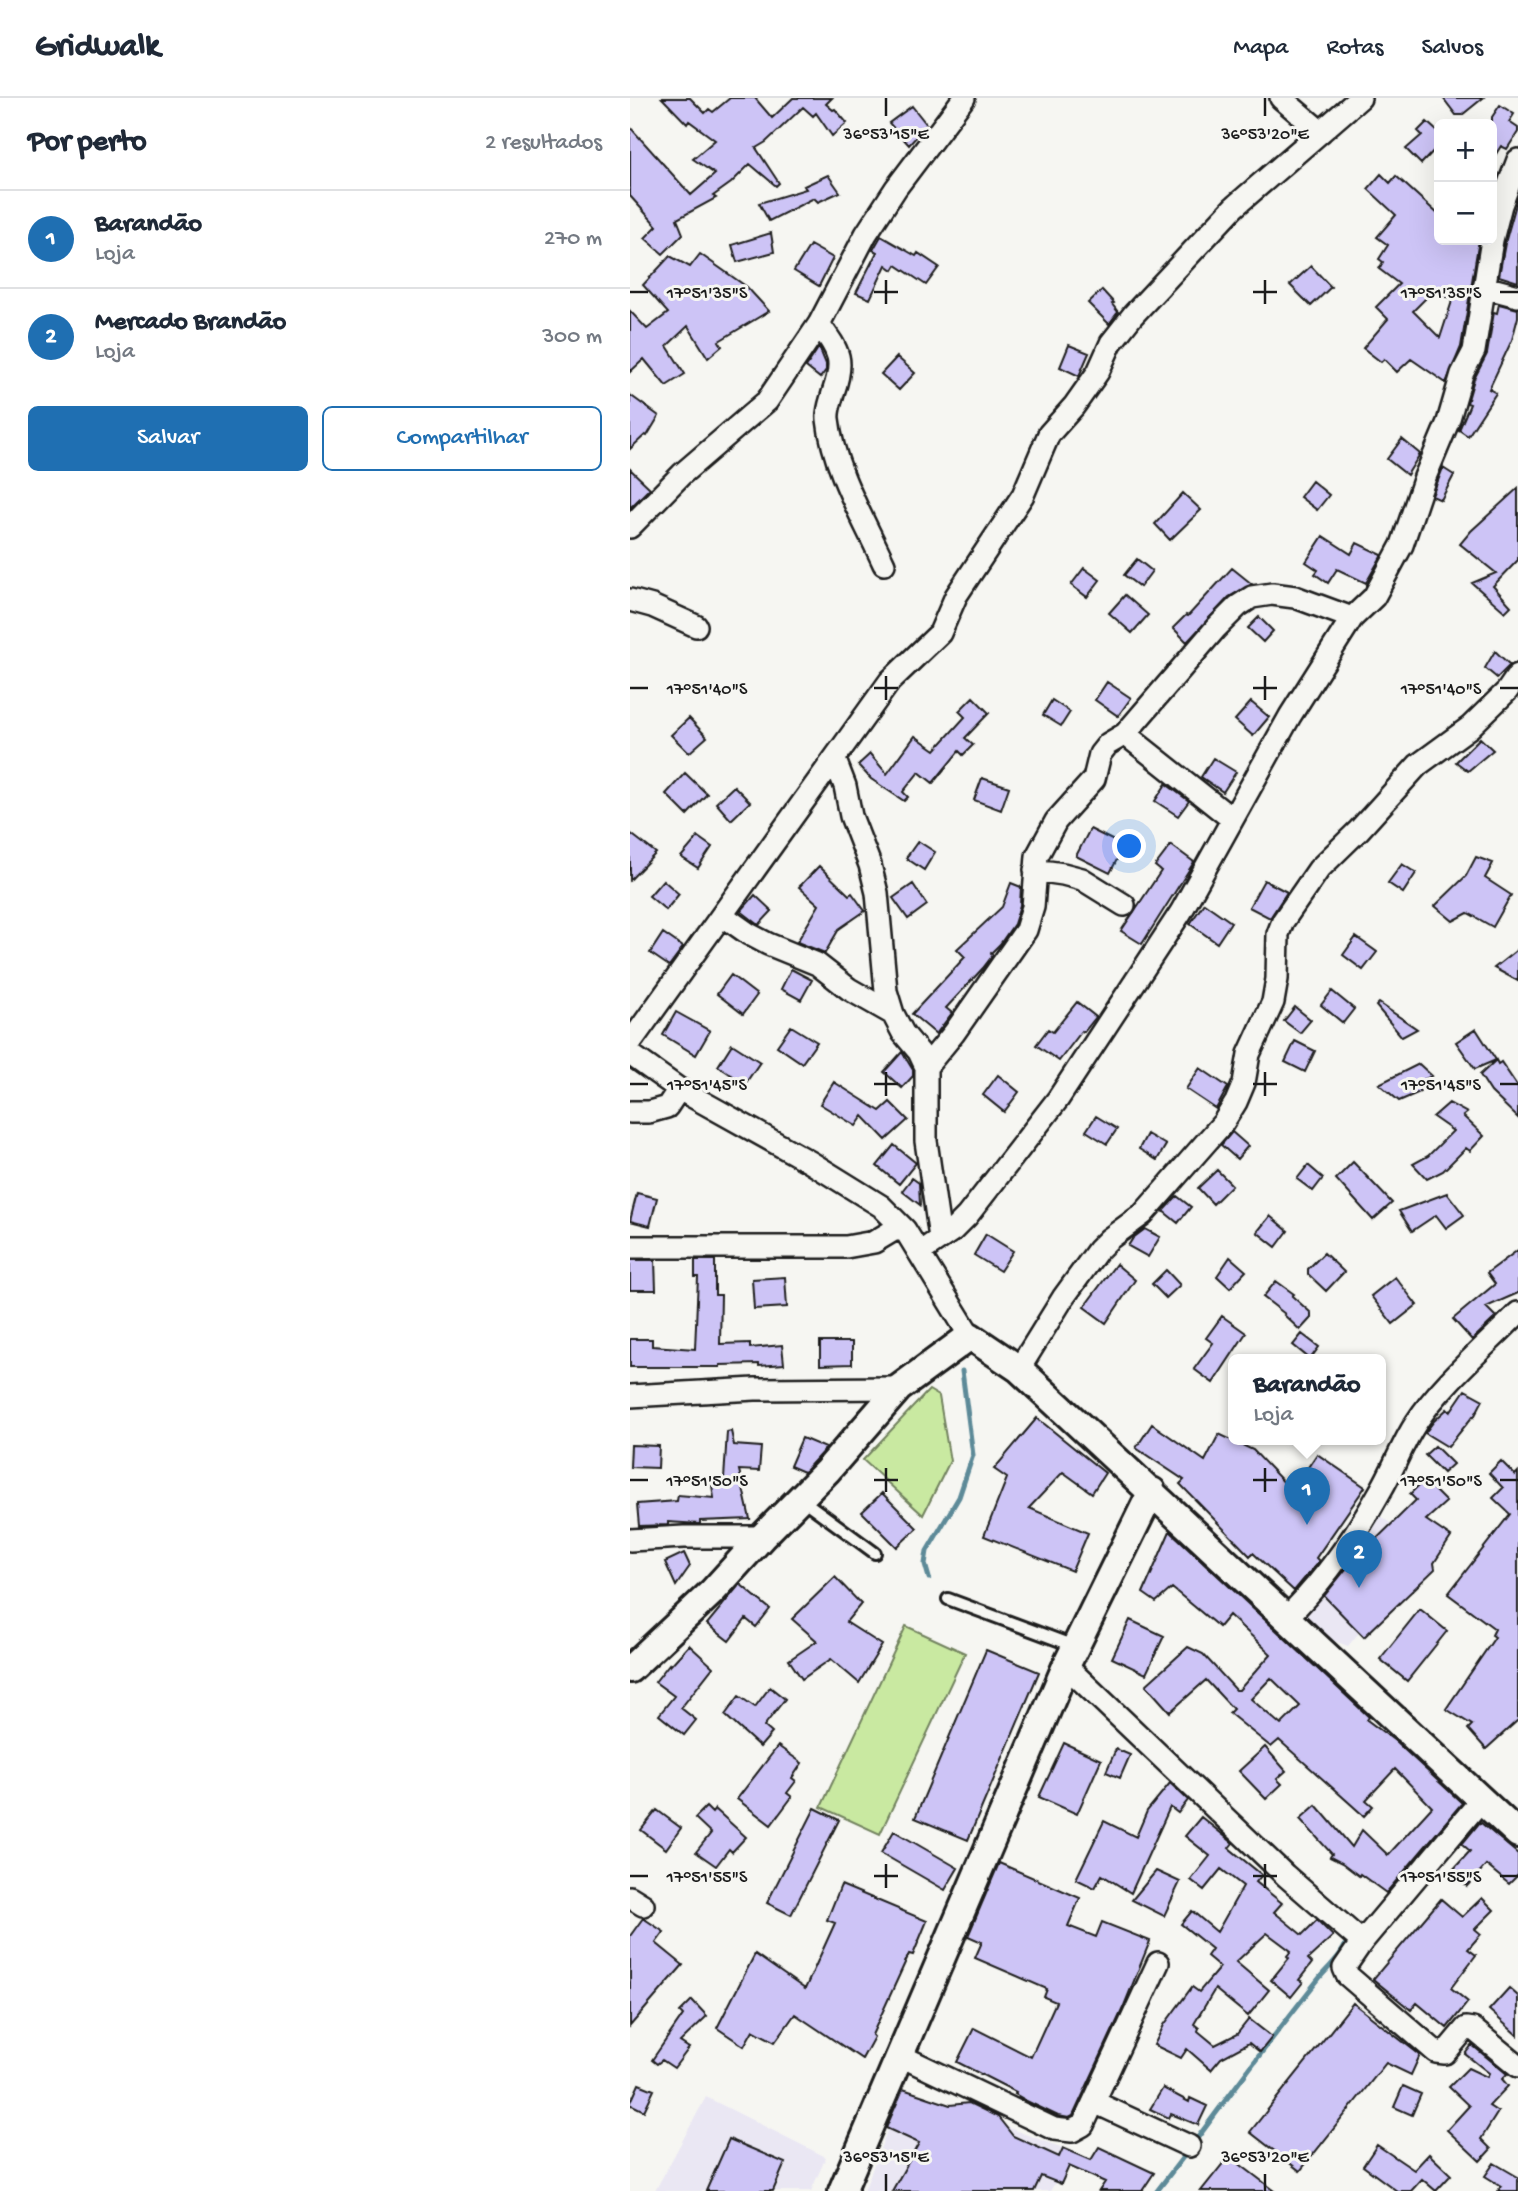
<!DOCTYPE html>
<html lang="pt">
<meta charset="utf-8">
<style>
body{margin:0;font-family:"Gochi Hand",sans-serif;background:#f6f6f7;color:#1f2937}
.controls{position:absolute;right:21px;top:21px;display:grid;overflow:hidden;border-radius:10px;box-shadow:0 7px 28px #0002}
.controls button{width:63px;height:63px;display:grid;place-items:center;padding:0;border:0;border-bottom:2px solid #e0e1e3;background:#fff;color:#1f2937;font:35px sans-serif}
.you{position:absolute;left:500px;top:749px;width:24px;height:24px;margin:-18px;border:5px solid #fff;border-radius:50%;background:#1a73e8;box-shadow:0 0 0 10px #1a73e833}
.badge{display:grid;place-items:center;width:46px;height:46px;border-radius:50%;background:#1f6fb2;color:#fff;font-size:23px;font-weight:700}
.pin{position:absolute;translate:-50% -58px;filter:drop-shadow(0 2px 4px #0008)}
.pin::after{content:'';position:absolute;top:37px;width:24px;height:21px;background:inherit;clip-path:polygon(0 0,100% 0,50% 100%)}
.popup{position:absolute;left:598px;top:1256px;width:158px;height:91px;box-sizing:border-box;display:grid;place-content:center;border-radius:10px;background:#fff;filter:drop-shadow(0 2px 5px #0005);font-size:23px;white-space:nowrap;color:#747a83}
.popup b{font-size:26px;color:#1f2937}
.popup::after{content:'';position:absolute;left:50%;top:100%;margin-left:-14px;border:14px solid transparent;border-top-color:#fff}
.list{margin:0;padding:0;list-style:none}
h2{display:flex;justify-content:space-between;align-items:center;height:91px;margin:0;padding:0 28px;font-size:30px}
h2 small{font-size:23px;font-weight:400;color:#747a83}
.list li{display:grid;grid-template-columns:46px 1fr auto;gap:21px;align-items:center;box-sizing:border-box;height:98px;padding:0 28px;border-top:2px solid #e0e1e3}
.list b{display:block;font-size:26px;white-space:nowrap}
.list p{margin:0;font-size:23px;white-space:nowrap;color:#747a83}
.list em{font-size:23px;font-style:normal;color:#747a83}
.actions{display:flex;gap:14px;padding:21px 28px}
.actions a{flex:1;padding:16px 0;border:2px solid #1f6fb2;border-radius:10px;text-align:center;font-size:24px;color:#1f6fb2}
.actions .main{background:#1f6fb2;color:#fff}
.map{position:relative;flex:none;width:888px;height:2093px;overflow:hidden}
header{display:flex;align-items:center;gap:42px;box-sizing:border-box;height:98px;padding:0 35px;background:#fff;border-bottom:2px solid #e0e1e3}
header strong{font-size:33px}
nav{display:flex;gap:38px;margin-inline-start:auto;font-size:24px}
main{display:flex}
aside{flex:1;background:#fff}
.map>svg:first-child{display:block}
.built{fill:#eae7f3}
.green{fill:#c9e9a1;stroke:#72825e;stroke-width:2}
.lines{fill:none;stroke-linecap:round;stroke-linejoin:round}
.stream{stroke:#5d8a98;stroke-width:5}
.building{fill:#cdc4f6;stroke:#1c1c1c;stroke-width:2;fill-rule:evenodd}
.service-casing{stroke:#1c1c1c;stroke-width:16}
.minor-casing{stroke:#1c1c1c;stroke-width:26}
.tertiary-casing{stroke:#1c1c1c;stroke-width:32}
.service{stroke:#f6f6f2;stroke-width:10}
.minor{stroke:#f6f6f2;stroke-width:21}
.tertiary{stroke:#f6f6f2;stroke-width:26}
.ticks{fill:none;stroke:#1c1c1c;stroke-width:2.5}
.ticks-label{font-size:18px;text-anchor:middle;fill:#1c1c1c;stroke:#f6f6f2;stroke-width:6;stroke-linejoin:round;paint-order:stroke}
</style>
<header>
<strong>Gridwalk</strong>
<nav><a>Mapa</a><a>Rotas</a><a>Salvos</a></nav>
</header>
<main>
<aside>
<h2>Por perto<small>2 resultados</small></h2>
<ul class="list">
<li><span class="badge">1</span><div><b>Barandão</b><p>Loja</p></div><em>270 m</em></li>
<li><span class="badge">2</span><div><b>Mercado Brandão</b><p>Loja</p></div><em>300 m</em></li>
</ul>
<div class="actions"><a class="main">Salvar</a><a>Compartilhar</a></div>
</aside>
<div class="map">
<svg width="888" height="2093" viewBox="0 0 888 2093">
<rect width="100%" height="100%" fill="#f6f6f2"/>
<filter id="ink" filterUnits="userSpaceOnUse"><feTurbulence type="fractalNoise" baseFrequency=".0143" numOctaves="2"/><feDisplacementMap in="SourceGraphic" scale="14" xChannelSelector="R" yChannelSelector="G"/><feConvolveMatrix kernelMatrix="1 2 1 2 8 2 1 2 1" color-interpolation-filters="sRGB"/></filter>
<g filter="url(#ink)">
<path class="built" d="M741,1412l58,39 -81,97 -52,-19z
M273,1991l160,59 11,5 -24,38h-186z
M76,1999l120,60 -15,34h-156z"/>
<path class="green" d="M299,1292l10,6 11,65 -27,54 -60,-55z
M276,1528l59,27 -85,181 -59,-27z"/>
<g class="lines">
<path class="stream" d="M299,1480l-4,-14 2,-13 32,-54 14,-42 -11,-84
M563,2046c42,-57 84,-113 128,-168 9,-10 26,-26 27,-40
M527,2093l30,-39"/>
</g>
<path class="building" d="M32,0h28l15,15 4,-4 4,3 17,-14h25l17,20 21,-20h39l-6,6 7,6 2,-1 12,14 -15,13 -16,-23 -3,3 -10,-9 -37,35 -10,6 23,35 -3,3 -26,-22 -19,19 -18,13 3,2 -39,21 6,15 -20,20 -18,-16 12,-12 -27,-30v-69l61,68 24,-21 -22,-15 22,-19 -26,-19 -2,3z
M813,0h40l-21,17h-6z
M870,7l14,9 -5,8 9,6v4l-11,17 -6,-3 -9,14v-43z
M282,8l15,19 -18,20 -20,-22z
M797,24l12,11v12l-18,19 -15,-15 16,-14 -4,-4z
M751,76l9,9 6,-7 43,39v25h40l-18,107 -15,36 -35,-24 -14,13 -13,-13 -3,3 -18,-14 25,-29 -12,-12 23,-23 -20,-15 4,-7 -4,-3 9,-14 -11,-8 19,-22 -28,-26zM804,192l7,6 12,2 -13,40 -27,-27z
M198,77l12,17 -22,10 -4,-4 -45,23 -10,-18 47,-14 -2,-3z
M888,99v85l-19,-6 6,-33z
M141,135l3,19 -37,10 -5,-17z
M251,138l35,20 2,-3 21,14 -13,18 -30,-20 -3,5 -7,-5 -16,34 -14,-6 21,-41 -4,-2z
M180,147l23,13 -14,28 -25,-15z
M70,156l47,33 22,24 -50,30 3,5 -14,12 -20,-32 -21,20 18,28 -19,12 -22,-27 -14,13v-61l17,18 21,-16 -25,-28 27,-29 20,11z
M681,168l20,21 -20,19 -21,-21z
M472,192l12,13 -2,1 6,8 -9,12 -21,-21z
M869,206l19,5v8l-6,23 -23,49 7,4 -28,43 -9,-6 11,-26 -3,-1 7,-24 13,-25 7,-42 3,1z
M439,247l20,8 -10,23 -19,-9z
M189,249l7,17v6l-6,8 -14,-11z
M267,259l18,16 -16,17 -18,-16z
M0,297l29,21 -12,20 -2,-1 -15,14z
M772,341l18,15 -13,21 -20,-16z
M813,370l11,7 -13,25 -9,-4z
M0,371l20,19 -20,20z
M682,383l17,14 -12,15 -17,-13z
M888,390v72l-25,26 18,20 -6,6 -33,-29 24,-10 -36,-29 11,-13z
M553,395l18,17 -31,30 -15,-16z
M693,438l28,18 6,-11 25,12 -16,28 -29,-14 -9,14 -13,-9 3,-4 -12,-8z
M507,461l15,12 -12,16 -16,-12z
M454,470l16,12 -13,17 -16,-12z
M602,470l20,16 -23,13 -42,45 -14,-14 13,-13 2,1z
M495,497l23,20 -16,18 -23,-20z
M629,519l14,14 -10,11 -15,-14z
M865,553l15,14 -13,13 -12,-10z
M477,584l24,16 -13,18 -23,-16z
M343,599l16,16 -24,25 8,7 -10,10 -4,-4 -26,32 -14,-11 -16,20 5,5 -4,4 -33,-22 -13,-14 12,-11 17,20 28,-38 20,14 30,-33 -6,-6z
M422,602l18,12 -9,14 -18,-11z
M621,604l18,15 -16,19 -18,-16z
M59,620l18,19 -18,16 -18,-18z
M850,640l13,12 -25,21 -12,-9z
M583,660l23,14 -13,20 -22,-15z
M55,675l22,21 -20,21 -21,-21z
M352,680l27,9 -8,23 -27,-10z
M536,686l23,17 -11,15 -23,-15z
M104,688l16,16 -19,18 -15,-17z
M460,731l34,17 -14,27 -34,-17z
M0,735l26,20 -26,27z
M68,739l14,10 -14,21 -17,-11z
M288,743l17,11 -11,18 -18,-12z
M541,747l23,17 -52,82 -21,-13 40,-60 -6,-5z
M846,759l17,6 -8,15 26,17 -18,32 -25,-14 -15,8 -18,-15 31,-30z
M772,766l14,9 -13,20 -15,-10z
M189,768l30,29 3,-2 13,18 -26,18 -14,24 -28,-11 22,-37 -20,-18z
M33,782l16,14 -13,16 -17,-14z
M634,782l23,12 -17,26 -21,-11z
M381,785l10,4 -1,18 -6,19 -14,20 -9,9 2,2 -10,13 -37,40 6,5 -16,21 -24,-20 53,-57 -8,-8 45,-42z
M283,786l14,21 -19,14 -15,-21z
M125,797l17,16 -13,14 -18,-14z
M574,805l27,19 -14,21 -27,-19z
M33,835l20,14 -14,19 -19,-13z
M726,839l21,15 -14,18 -20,-15z
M888,851v32l-24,-13z
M161,871l21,11 -11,20 -20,-11z
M101,877l26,20 -14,19 -26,-20z
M702,893l22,18 -11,14 -22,-18z
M447,904l19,15 -12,15 -2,-1 -23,30 -23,-16 12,-16 5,3z
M749,905l38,26 -15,8 -26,-31z
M665,909l16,13 -11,13 -16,-12z
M46,914l34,19 -14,24 -33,-20z
M161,928l26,16 -15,21 -25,-17z
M846,931l20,31 -21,9 -19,-27z
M665,943l20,10 -10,21 -20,-10z
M102,946l28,18 -15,22 -27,-18z
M272,954l11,18v6l-11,12 -18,-16z
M866,962l2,4 3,-2 17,25v31l-27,-26 -11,-17z
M789,966l13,12 -16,7 4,9 -21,9 -20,-17z
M570,970l28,19 -12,22 -30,-20z
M368,977l21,17 -15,20 -21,-17z
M204,984l46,29 10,-9 18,18 -22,20 -23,-24 -7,10 -36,-22z
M819,1005l18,10 -4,3 21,20 -14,15 -4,-3 -23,23 -16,8 -14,-15 15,-8 25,-25 -20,-14z
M466,1018l21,13 -10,15 -21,-13z
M602,1034l16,14 -11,13 -16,-14z
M517,1036l19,11 -9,15 -18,-11z
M264,1047l22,18 -17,21 -22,-18z
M723,1064l39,41 -19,17 -37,-41z
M678,1067l15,13 -10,13 -16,-12z
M587,1072l15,15 -19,19 -15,-16z
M282,1080l7,5 1,22 -18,-14z
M7,1095l20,5 -7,28 -20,-5z
M817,1095l17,22 -18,13 -10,-13 -24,16 -13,-20z
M547,1098l14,11 -13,16 -15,-12z
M640,1118l18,15 -12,16 -19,-15z
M515,1131l15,8 -12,20 -20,-11 5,-8z
M356,1136l27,17 -13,20 -26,-16z
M888,1152v43l-32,14 10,10 -24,23 -19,-21 42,-35 -8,-11z
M694,1155l20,19 -18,19 -18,-17v-5z
M600,1159l16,14 -16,17 -13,-12z
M0,1162h25l1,30h-26z
M65,1162h20v35h6l-1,49 30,-1v5l32,-3 2,19 -25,2v-2l-39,1v2h-90v-28h22v7l43,3 3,-72h-3z
M486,1166l19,16 -29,43 -22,-16z
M536,1172l14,15 -14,13 -14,-14z
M155,1179l2,30 -33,2 -2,-30z
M765,1179l22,28 -24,19 -22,-28z
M646,1183l18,13 -2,2 19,17v5l-11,12 -16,-15 1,-1 -22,-17z
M592,1218l24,17 -33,50 -19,-14 19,-26 -7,-5z
M672,1236l17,13 -9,12 -17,-14z
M190,1244h32v22l-32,1z
M835,1292l18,10 -9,17 -1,-1 -25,31 -23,-14 9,-12 13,-12 3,3z
M407,1320l68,55 -13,20 -29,-21 -34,36 59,25 -16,38 -88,-35 23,-58 -13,-9z
M522,1326l53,37 14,-27 34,16 39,41 25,-37 48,33 -49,71 3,3 -25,30 -41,-38 -3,3 -70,-72 4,-4 -48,-32z
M101,1333l3,14 27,2 -2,24 -20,-1 11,49 -50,2v3l-32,-2v3l-29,1 -2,-22 40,-3 1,-6 36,3 -3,-19h13l3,-47z
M172,1340l24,10 -22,24 -14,-6z
M1,1347l28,1 -1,22 -28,-1z
M805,1348l18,18 -10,9 -18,-18z
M871,1363l14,14 3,-3v248l-32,29 -18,-20 4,-4 -26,-16 49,-72 -3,-2 3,-6 -47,-35 62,-80 -17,-16 10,-10 -14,-15z
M794,1382l22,22 -20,18 25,17 -17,26 1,6 -71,68 -40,-41 21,-26 71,-70 -6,-6z
M252,1395l35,35 -20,19 -35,-35z
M540,1433l199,186 -2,3 28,21 67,62 -76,90 -26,-19 -1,2 -17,-13 -12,-6 2,-3 -32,-35 16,-14 36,42 10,-17 26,25 44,-48 -37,-38 -29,31 7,6 -9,10 -85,-76 -8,7 -42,-34 4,-4 -27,-29 -36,32 -24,-27 42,-38 15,7 33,36h3l32,-36 -42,-39 -10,12 -47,-39 -16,14 -13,-9zM641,1580l29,28 -19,19 -30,-26z
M54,1455l6,13 -14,20 -11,-24z
M205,1479l26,27 -15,18 36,23 -23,38 -28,-24 -29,20 -13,-19 28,-19 -25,-22z
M110,1486l30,25 -14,18 -10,-8 -17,22 -22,-17z
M790,1511l27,22 -40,50 -27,-22z
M500,1522l34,16 -18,38 -34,-16z
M59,1547l24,22 -32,41 15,12 -12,15 -25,-20 15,-19 -19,-14 14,-18 1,2z
M356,1552l53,22 -71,168 -53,-22z
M140,1589l15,12 -21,27 8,7 -12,14 -35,-32 14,-19 16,11z
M434,1645l37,17 -24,54 -38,-17z
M148,1648l24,17 -10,15 4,3 -9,12 5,4 -21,28 -34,-26z
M635,1649l21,24 -9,8 5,5 -16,15 -27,-28z
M486,1651l14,6 -10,23 -14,-6z
M540,1685l18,17 -10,13 -8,-6 -39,86 -29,-18 -7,13 -19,-9 28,-58 32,16 11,-26z
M76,1709l6,6 3,-4 31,28 -14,15 -3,-3 -13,17 -20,-14 15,-19 -16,-15z
M185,1710l24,12 -48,95 -24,-12z
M27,1712l24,18 -15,21 -25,-19z
M571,1719l32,26 -4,5 33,27 -6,7 26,21 -8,9 28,23 15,-15 16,16 -25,23 4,4 -13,17 4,2 -12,15 -20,-17 18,-22 -2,-2 4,-5 -24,-18 -31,29 33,28 -21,26 -33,-27 -21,35 5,4 -1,3 17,14 22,-11 12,-15 23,18 -12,15 -11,-9 -28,15 -10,12 -24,-21 -6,9 -27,-13 10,-20 28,-38 7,5 21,-25 -13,-11 5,-7 -31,-25 11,-13 25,21 26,-46 -22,-17 -17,21 -13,-10 19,-24 -25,-20z
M850,1724l38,32v21l-9,9 -23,-19 -19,21 -16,-14 19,-21 -8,-7z
M264,1733l64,37 -13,22 -64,-37z
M369,1765l81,35 -12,28 28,11 6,-15 48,19 -27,67 -50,108 -4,2 -11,-2 -40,-19h2l-5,-3 1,-2 -59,-30 17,-34 57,29 25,-55 -12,-5 3,-8 -72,-31 7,-16 -14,-6z
M526,1773l24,11 -16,34 -32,-16z
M211,1787l86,36 -14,34 -4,-1 -37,81 2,2 -12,22 -67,-45 -20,28 -22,-12 -9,16 -27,-18 38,-74 50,35 30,-66 -8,-3z
M852,1800l12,12 -19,19 6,5 -13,15 8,6 -25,33 17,14 -21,26 -30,-25 -6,7 -38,-31 68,-80 21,18z
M13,1820l21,14 -8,11 27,22 -53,61v-90z
M879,1890l9,8v40l-29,-26z
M62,1902l15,16 -27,26 9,6 -15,20 -12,-8 -5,4 -5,-4 31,-45 -3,-3z
M723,1905l67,52 -9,20 -25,-12 -86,108 -50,-39z
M842,1947l35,29 -5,5 6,7 -19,20 9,6 -17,27 10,10 -11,12 -33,-31 22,-24 -20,-19 19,-19 19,9 2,-4 -24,-19z
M9,1986l15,6 -10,21 -14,-7z
M773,1988l18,8 -9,21 -18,-8z
M533,1990l26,14 1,-4 17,8 -9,19 -27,-11 -2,4 -19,-9z
M273,1991l47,16 19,-2 29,14 15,19 46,21 4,-9 28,12 8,-13 55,26 -12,18h-43l6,-9 -36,-16 -8,18 -20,-8 -7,15h-142l27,-48 -33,-15z
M99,2041l56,24 -12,28h-67z
M747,2047l37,25 15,-16 22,21 -15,16 -14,-12 -11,12h-14l-34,-25z
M599,2058l46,35h-74z
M864,2065l24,14v14h-20l3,-5 -16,-10z"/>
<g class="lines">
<g class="service-casing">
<path id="service" d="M170,1400l75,55
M318,1501l126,47"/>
</g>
<g class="minor-casing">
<path id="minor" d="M651,0l40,34
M854,189l34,9
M189,226c20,28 26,35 14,69 -2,8 -6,17 -5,26 5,49 36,101 56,145
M0,429l52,-53 85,-73 52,-77 47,-90 30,-46 68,-90
M0,502l22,6 44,20
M495,636l107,85
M205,662l10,26 6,30 19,49 7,28 9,98 7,23 10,19 16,19 7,15v74l14,97
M405,772l28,4 19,5 42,26
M92,817l27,19 19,10 49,20 32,25 44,25
M0,945l260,-362 50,-48 16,-37 67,-101 26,-61 25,-28 24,-34 13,-29 22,-28 101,-108 126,-109
M0,956l49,35 131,73 71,44 24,24 65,106
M296,969l28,-34 72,-103 7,-23 4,-51 19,-35 38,-42 6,-25 8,-10 17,-10 91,-106 22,-22 14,-9 20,-3 23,3 57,21
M0,1014h19l18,-5 12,-18
M0,1149h216l28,-5 20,-12h11
M289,1155l34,-23 14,-14 91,-117 123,-187 109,-196 62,-98 22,-21 28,-52 23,-68 23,-55 14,-48 12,-23 18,-111 9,-35 17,-45
M389,1271l44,-71 35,-48 11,-11 34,-25 80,-91 13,-21 8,-19 5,-29 24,-52 4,-23 1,-45 5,-13 36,-52 40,-39 59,-65 52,-38 37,-36 11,-16
M0,1298l125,-7 144,-1
M0,1442l54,-3h78
M656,1520c38,-37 69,-81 95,-128 13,-22 21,-46 35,-67 24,-38 70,-77 102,-110
M436,1568l219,209 77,67 -18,26 3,7 89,77 9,1 21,-25 7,1 45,37
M0,1799l13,8
M732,1844l120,-143
M271,1958l153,73 18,2 11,-6 75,-162
M464,2004l95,44"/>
</g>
<g class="tertiary-casing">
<path id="tertiary" d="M0,1571l82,-77 50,-55 65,-66 72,-83 71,-52 49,33 499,465
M212,2093l224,-525 86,-175"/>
</g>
<use href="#service" class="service"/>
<use href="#minor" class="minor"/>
<use href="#tertiary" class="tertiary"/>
</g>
</g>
<path class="ticks" d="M256,0v18M635,0v18M256,182v24M635,182v24M0,194h18M244,194h24M623,194h24M870,194h18M256,578v24M635,578v24M0,590h18M244,590h24M623,590h24M870,590h18M256,974v24M635,974v24M0,986h18M244,986h24M623,986h24M870,986h18M256,1370v24M635,1370v24M0,1382h18M244,1382h24M623,1382h24M870,1382h18M256,1766v24M635,1766v24M0,1778h18M244,1778h24M623,1778h24M870,1778h18M256,2076v17M635,2076v17"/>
<g class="ticks-label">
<text x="256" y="41">36°53'15"E</text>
<text x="635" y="41">36°53'20"E</text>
<text x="77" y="200">17°51'35"S</text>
<text x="811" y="200">17°51'35"S</text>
<text x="77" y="596">17°51'40"S</text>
<text x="811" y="596">17°51'40"S</text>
<text x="77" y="992">17°51'45"S</text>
<text x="811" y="992">17°51'45"S</text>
<text x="77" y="1388">17°51'50"S</text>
<text x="811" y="1388">17°51'50"S</text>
<text x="77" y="1784">17°51'55"S</text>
<text x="811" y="1784">17°51'55"S</text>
<text x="256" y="2064">36°53'15"E</text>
<text x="635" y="2064">36°53'20"E</text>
</g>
</svg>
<div class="controls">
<button>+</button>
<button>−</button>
</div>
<div class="you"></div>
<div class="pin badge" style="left:677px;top:1427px">1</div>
<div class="popup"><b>Barandão</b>Loja</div>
<div class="pin badge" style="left:729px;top:1490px">2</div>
</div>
</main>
